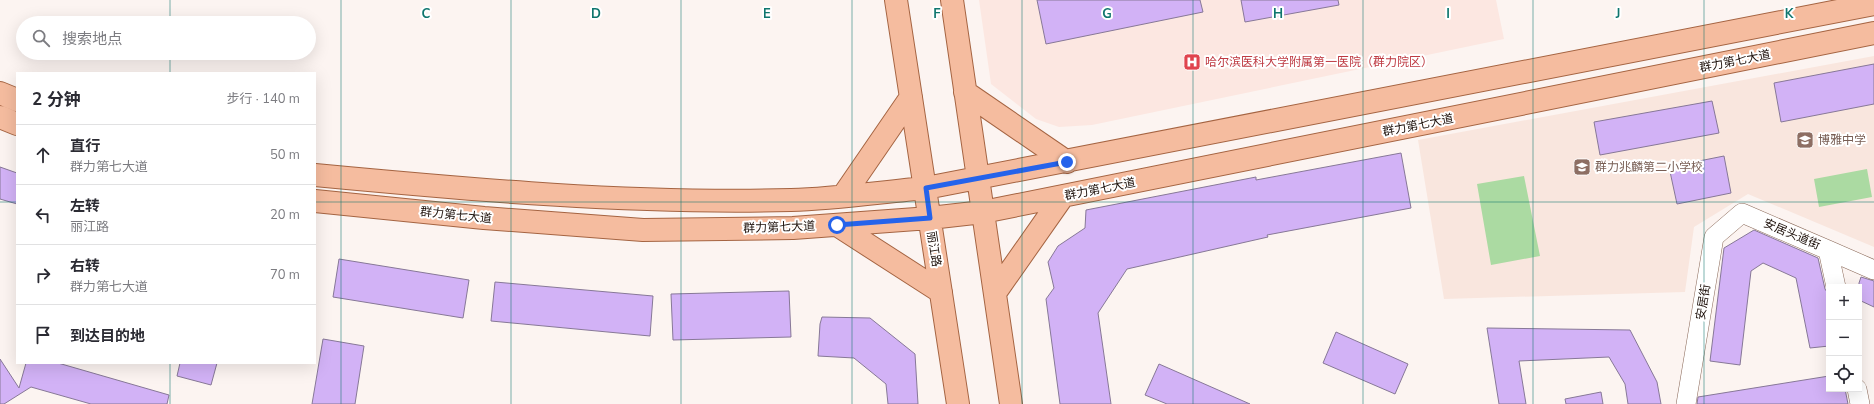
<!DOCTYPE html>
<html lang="zh">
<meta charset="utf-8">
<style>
body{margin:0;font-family:"Nunito Sans","Noto Sans SC",sans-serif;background:#f7f7f7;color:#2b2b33}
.controls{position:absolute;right:12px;bottom:12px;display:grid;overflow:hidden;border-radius:0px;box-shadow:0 4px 16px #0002}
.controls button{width:36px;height:36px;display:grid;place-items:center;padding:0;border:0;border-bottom:1px solid #e1e1e2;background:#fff;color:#2b2b33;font:20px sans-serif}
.stop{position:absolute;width:12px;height:12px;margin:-9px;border:3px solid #2563eb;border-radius:50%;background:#fff}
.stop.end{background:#2563eb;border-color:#fff;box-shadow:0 1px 4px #0008}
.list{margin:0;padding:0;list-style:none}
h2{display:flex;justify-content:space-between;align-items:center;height:52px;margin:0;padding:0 16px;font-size:17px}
h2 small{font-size:13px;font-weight:400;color:#7c7c81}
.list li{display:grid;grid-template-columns:26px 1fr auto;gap:12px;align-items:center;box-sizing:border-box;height:60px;padding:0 16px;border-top:1px solid #e1e1e2}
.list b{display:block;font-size:15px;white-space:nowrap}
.list p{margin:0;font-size:13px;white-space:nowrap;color:#7c7c81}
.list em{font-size:13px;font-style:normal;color:#7c7c81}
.icon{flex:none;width:22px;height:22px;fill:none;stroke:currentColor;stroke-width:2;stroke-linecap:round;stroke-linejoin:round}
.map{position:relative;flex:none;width:1874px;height:404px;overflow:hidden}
.search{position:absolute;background:#fff;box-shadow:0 4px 16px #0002;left:16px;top:16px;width:300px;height:44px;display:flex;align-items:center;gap:10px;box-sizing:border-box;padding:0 14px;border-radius:22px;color:#7c7c81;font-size:15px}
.panel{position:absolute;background:#fff;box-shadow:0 4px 16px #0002;left:16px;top:72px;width:300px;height:292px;border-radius:0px}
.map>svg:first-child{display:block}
.built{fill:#f9e6de}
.medical{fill:#fce7e1}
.green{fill:#abdaa2}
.building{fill:#d2b2f6;stroke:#877897}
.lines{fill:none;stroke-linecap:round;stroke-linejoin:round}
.minor-casing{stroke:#8a6959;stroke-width:20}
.major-casing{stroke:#a56442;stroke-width:24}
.minor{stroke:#fff;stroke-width:19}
.major{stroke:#f5bc9f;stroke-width:22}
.route{stroke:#2563eb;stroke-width:5}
.grid{fill:none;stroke:#0f766e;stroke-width:1;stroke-opacity:0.55}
.labels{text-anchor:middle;stroke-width:4;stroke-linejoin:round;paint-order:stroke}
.street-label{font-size:12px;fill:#1e110b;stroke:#fff}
.health-label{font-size:12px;fill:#be3a42;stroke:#fff;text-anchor:start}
.education-label{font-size:12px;fill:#785e54;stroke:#fff;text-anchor:start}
.grid-label{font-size:13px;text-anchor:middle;font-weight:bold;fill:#0f766e;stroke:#fff;stroke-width:4;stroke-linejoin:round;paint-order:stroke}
</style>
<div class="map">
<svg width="1874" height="404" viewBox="0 0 1874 404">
<rect width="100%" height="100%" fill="#fcf4f1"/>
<path class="built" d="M1874,56v191l-126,-53 -54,33 -9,65 -241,7 -26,-159z"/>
<path class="medical" d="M979,0h517l8,39 -412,86 -33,2 -23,-8 -45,-35z"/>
<path class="green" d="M1867,169l5,28 -53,10 -5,-28z
M1524,176l16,80 -49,9 -14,-81z"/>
<path class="building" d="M1037,0h163l3,12 -157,32z
M1241,0h97l1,5 -94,17z
M1874,64v40l-93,18 -7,-39z
M1712,101l7,32 -119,22 -6,-33z
M1401,153l10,55 -144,27 1,2 -141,32 -29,44 13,91h-51l-14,-105 8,-11 -6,-26 10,-16 27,-18 1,-18 170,-33v3z
M1724,156l7,37 -54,11 -8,-37z
M0,167l17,6v31l-17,-5z
M1754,230l64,28 7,31 4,6v51l-19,2 -14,-70 -33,-15 -12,8 -11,94 -30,-4 14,-113z
M339,259l130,21 -6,38 -130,-21z
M1861,277l13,4v26l-15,-7v-17z
M495,282l158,14 -3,40 -159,-15z
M789,291l2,46 -118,3 -2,-46z
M822,317l48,1 45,36 3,50h-30l-2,-20 -32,-26 -36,-2 2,-32z
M1487,328l143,2 27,52 4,22h-33l-3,-20 -16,-27 -90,4 7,43h-27z
M1336,332l72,32 -13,30 -72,-31z
M323,339l41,7 -9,58h-43z
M0,359l19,29 7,-25h32l111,32 -2,9h-76l-60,-17 -27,17h-4z
M180,363h37l-6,22 -34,-9z
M1159,364l91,40h-83l-22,-9z
M1829,376v13h16l3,15h-151l1,-7z
M1601,392l2,12h-37l-1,-5z"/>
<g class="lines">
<g class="minor-casing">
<path id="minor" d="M1828,250l46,20
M1857,389l3,15
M1686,404l28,-167 28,-24 86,37 8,37"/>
</g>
<g class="major-casing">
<path id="major" d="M896,0l62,404
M952,0l59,404
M965,92l102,70
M0,93l17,7
M0,117l17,7
M315,175c158,15 317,29 476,25 45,-1 90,-8 135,-12l948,-184
M843,196l68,-99
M315,201l169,17 159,12 150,-2 137,-10 53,-6 891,-179
M837,225l104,67
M995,293l68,-97"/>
</g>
<use href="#minor" class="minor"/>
<use href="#major" class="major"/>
</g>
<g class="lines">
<path class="route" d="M837,225l93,-7 -4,-30 141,-26"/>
</g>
<path class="grid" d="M170,0v23M341,0v404M511,0v404M681,0v404M852,0v404M1022,0v404M1193,0v404M1363,0v404M1533,0v404M1704,0v404M170,53v20M0,202h17M315,202h1559M170,363v41"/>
<defs>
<g id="hospital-square" transform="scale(0.9)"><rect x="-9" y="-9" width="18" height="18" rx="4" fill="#e0444e" stroke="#fff"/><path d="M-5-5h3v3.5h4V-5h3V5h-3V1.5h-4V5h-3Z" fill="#fff"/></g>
<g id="school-square" transform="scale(0.9)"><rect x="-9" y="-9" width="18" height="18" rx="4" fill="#8d6e63" stroke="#fff"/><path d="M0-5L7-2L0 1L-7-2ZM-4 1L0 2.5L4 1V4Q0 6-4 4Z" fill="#fff"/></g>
</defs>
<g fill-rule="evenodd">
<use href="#hospital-square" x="1192" y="62"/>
<use href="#school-square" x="1805" y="140"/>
<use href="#school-square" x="1582" y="167"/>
</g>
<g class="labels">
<g class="street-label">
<text transform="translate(1735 61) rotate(-11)" y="4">群力第七大道</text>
<text transform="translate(1418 125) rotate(-11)" y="4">群力第七大道</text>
<text transform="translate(1100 189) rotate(-11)" y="4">群力第七大道</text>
<text transform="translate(456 215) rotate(6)" y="4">群力第七大道</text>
<text transform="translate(779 227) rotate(-2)" y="4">群力第七大道</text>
<text transform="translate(1792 234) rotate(23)" y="4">安居头道街</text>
<text transform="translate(934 249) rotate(81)" y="4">丽江路</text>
<text transform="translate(1703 302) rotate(-81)" y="4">安居街</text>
</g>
<g class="health-label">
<text x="1205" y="66">哈尔滨医科大学附属第一医院（群力院区）</text>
</g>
<g class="education-label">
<text x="1818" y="144">博雅中学</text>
<text x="1595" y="171">群力兆麟第二小学校</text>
</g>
</g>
<g class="grid-label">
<text x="426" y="18">C</text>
<text x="596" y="18">D</text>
<text x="767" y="18">E</text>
<text x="937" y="18">F</text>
<text x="1107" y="18">G</text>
<text x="1278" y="18">H</text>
<text x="1448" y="18">I</text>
<text x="1618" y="18">J</text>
<text x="1789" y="18">K</text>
</g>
</svg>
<div class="controls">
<button>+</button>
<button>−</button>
<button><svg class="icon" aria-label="locate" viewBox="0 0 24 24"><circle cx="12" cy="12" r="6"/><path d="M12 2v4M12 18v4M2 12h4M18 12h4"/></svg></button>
</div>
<div class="stop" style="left:837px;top:225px"></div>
<div class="stop end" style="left:1067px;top:162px"></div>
<div class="search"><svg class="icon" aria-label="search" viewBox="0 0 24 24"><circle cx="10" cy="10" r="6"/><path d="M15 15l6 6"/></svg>搜索地点</div>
<section class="panel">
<h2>2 分钟<small>步行 · 140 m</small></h2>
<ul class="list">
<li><svg class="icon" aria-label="ahead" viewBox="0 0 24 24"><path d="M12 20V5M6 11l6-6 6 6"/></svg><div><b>直行</b><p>群力第七大道</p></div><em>50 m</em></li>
<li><svg class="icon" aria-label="left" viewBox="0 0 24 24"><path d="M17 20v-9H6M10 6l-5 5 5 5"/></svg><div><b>左转</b><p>丽江路</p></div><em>20 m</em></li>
<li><svg class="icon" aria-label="right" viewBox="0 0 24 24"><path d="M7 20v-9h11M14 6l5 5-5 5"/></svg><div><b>右转</b><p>群力第七大道</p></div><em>70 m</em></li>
<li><svg class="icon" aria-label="arrive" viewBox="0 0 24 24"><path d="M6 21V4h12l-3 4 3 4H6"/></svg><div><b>到达目的地</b></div></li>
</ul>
</section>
</div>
